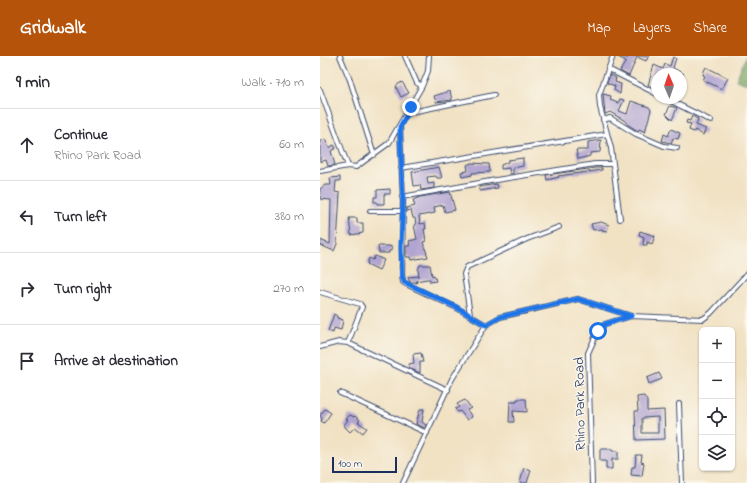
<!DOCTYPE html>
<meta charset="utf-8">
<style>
body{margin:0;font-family:"Indie Flower",sans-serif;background:#f7f7f7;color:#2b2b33}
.controls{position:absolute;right:12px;bottom:12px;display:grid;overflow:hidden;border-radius:6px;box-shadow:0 1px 3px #0004}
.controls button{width:36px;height:36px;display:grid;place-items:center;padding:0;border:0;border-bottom:1px solid #e1e1e2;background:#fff;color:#2b2b33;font:20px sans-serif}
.compass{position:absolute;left:331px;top:12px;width:36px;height:36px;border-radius:50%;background:#fff;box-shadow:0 1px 3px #0004;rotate:358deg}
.scale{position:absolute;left:12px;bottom:10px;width:65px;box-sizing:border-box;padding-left:4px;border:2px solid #1b2f5e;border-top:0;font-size:11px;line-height:14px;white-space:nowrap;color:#1b2f5e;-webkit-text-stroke:3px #fbf7ec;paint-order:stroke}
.stop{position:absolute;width:12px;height:12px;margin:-9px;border:3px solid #1a73e8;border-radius:50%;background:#fff}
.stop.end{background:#1a73e8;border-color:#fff;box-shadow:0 1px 4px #0008}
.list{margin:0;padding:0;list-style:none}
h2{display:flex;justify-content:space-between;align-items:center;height:52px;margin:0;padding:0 16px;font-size:17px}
h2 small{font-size:13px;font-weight:400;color:#7c7c81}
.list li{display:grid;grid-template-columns:26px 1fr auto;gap:12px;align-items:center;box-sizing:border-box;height:72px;padding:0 16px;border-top:1px solid #e1e1e2}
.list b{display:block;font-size:15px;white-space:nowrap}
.list p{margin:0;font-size:13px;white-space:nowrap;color:#7c7c81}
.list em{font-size:13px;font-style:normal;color:#7c7c81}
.icon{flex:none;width:22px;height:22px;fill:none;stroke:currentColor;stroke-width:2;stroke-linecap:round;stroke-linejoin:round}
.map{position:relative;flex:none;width:427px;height:427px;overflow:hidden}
header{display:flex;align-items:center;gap:24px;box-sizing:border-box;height:56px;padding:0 20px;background:#b45309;color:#fff}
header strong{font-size:19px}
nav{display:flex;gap:22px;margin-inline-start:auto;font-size:14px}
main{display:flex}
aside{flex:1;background:#fff}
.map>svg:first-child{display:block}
.forest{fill:url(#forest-crowns);stroke:#4b6c60}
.building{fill:#b1a4d0;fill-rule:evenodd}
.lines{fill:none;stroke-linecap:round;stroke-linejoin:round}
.street-casing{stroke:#3b4a6d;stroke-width:6}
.street{stroke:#fff;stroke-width:4}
.route{stroke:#1a73e8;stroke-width:5}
.labels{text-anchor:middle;stroke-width:3;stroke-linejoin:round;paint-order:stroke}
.street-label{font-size:14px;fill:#1b2f5e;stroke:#fbf7ec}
</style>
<header>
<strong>Gridwalk</strong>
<nav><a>Map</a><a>Layers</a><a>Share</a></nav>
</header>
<main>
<aside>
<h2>9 min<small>Walk · 710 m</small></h2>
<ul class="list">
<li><svg class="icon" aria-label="ahead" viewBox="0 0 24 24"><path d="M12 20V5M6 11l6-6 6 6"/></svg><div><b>Continue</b><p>Rhino Park Road</p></div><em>60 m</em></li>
<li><svg class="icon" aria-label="left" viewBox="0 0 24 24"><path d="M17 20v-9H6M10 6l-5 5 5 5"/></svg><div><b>Turn left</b></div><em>380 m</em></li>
<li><svg class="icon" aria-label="right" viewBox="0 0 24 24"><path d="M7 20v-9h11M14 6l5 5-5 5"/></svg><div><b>Turn right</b></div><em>270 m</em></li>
<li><svg class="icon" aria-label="arrive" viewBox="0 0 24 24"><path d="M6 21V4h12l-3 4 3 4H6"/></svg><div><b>Arrive at destination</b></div></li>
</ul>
</aside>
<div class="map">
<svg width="427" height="427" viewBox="0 0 427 427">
<defs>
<pattern id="forest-crowns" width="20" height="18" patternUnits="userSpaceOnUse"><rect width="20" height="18" fill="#7ba861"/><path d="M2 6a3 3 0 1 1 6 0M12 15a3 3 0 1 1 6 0" fill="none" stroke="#648953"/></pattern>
</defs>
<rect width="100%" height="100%" fill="#fbf7ec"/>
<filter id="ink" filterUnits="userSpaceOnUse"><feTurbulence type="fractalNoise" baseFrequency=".025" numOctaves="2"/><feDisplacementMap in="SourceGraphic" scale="8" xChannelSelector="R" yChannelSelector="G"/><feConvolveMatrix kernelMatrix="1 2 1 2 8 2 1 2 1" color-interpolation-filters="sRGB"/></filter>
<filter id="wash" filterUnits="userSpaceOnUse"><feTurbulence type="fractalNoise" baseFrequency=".012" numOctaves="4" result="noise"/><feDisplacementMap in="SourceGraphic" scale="16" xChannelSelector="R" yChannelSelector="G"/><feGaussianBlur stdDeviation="0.9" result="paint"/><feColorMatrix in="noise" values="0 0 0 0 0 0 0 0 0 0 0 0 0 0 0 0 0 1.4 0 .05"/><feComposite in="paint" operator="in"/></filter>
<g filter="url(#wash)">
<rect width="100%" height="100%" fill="#f1e2c4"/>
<path class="forest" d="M426,0h1v28l-11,-4z"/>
<g id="blocks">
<path class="building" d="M296,0l12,2v-2h21l-3,5 -9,-4 -8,19 -9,-5 6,-10z
M353,1l3,1 -3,10 11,6 -17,-2 -1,2h-9l-2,15 -7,-4 6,-20 9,4 2,-5 5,2z
M386,11l22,11 -6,11 -19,-9 2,-4 -2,-1 1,-4z
M290,19l6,3 -1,4 6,2 -1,10 -6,-4 1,-4 -8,-3z
M82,26l7,11 -8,4 -5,-10 1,-2z
M130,35l2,9 -16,2 -2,-6z
M283,38l8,2 -1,4 8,3 2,-4 4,1 -5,11 8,3 4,-13 18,6 2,3 -6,22 -6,-3 -1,2 -11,-7v-2l-17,-10 -5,2z
M350,50l7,2 -5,12 -6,-6z
M372,60l6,3 -2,6 10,4 -3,6 -8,-5 -1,2 -5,-2 2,-6 -5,-1 1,-3 3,1z
M351,73l9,4 -2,6 -5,-1 -2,5 -9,-2 2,-7 4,2z
M5,83l4,9 5,-3 2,3 -5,3 4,14 -7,1 -2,-6 -6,2v-21z
M281,84l-1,12 -10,1v3l-12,3 -2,-9h12v-8z
M203,102v8l-10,2v6h-3l-1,-6 -8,1v-4l7,-3v-2z
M151,107l18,1 1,8 -18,1v2l-10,2 -1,-5 7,-1 -1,-6z
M119,111l3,11h-5l-1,-2 -9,1 1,7 6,-1v5l-13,2 -1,-5 -6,1 -2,-14z
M275,112h7v2l-44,6 1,1 -12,3 -1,-5z
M20,121v4h-4l-1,11 5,1 -3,51 -3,7 -14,-6v-5l10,4 1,-44 -11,-1v-10l5,-4h6l-1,-7z
M177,128l1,4 -18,3 -1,-4z
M70,133v5h-6v10h-7v-2h-3v-5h3v-7z
M130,136l5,18 -10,2 -2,-7 -9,2 1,6 -16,3 1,8 5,-1 1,6h-2l2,12 -3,1 5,15 -17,3 -1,-3h-4v-11h4l-1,-5 8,-2 -3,-14h2l-1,-7h-2l-2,-8 -5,1v-3l9,-2 -2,-6 7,-3z
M29,162h8v5h6v10l-12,2z
M281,166l8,3 -2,6 -5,-1v-1l-9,1 -2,-6z
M320,175l15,5 -3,8 -5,-2v3h-4l1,-8 -5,-2z
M58,190h11l3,1v3l-3,1v2h-10z
M55,200l9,4 -5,10 -12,-6 2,-6 4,2z
M100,209h10l2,11 2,-1 2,6 -6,1v-3h-3l-11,2 1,2 -8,-2 -1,-4 11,-1 -1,-6z
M14,258l3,2v2l6,2 -2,10 -7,-2 -1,5 -5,-2z
M101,297l2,9h-3v11l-11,-5v-4l5,-1 -1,-9z
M339,317l3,6 -13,5 -2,-6z
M324,340l3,5v10l17,-1 1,29 -29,1 -1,-29h3l-1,-14zM338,361v16h-16v-15z
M197,343h9l1,13 -14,-1 1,11h-5l1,-20h7z
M145,344l6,8 -4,2 5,7 -5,3 -7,-9 -2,1 -3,-3 4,-2 -2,-3z
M5,353l6,4 -7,10 -3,-2 1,-2 -2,-4z
M100,353h4l-2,13 4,3 -1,3 -9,-4z
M30,359l4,2 1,-1 5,4 -2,2 9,6 -4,5 -8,-6 -5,5 -5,-5 -1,-2 4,-5 -2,-1z
M280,393h12v2h6v8h-6v10h-6v-8h-6z
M316,399h6l-1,7 3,1 -2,13 -11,-1 1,-8h3z
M204,412l7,2 -4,13h-7z"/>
</g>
</g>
<g filter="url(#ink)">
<use href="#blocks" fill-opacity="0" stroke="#3b4a6d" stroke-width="1"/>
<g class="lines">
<g class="street-casing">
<path id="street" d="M20,0l10,24 24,75
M85,0l12,27 5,3
M293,0l-14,39 1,12 11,41 9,71
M288,13l49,25
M0,34l28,76
M345,42l46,23
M87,57l87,-18
M283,64l7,-2 26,16 28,12 13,2
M80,71l3,75 -1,73 1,7 3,2 49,23 31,18
M81,112l206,-34
M0,115l28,-5 8,1 33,-24 33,-57 6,-15 1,-15
M82,141l94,-17 99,-16h17
M50,155h32
M0,236l40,12 2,3 -14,36
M150,259l-6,-41 3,-7 60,-28 32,-12
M0,291l19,-5 9,1 100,47
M20,337l87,40
M359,348l3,79
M83,427l49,-104 34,-54 14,-8 78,-18 53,17
M272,427l-4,-130 10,-22 7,-7 26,-8 72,3 8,-6 36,-39"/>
</g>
<use href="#street" class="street"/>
</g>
</g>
<g class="lines" filter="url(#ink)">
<path class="route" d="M91,51l-11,20 3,75 -2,45 1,29 2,6 52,25 30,18 14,-8 78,-18 53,17 -26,8 -7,7"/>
</g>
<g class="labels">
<g class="street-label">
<text transform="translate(259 348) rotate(-91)" y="5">Rhino Park Road</text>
</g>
</g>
</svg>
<div class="controls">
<button>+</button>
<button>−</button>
<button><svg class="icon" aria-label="locate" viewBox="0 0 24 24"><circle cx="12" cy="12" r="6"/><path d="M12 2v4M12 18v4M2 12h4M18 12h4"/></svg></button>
<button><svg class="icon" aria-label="layers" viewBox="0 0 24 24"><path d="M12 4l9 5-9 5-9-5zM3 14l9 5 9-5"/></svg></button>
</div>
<svg class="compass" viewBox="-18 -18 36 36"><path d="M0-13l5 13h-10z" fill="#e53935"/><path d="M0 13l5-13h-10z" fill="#7c7c81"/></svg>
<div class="scale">100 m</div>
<div class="stop" style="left:278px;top:275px"></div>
<div class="stop end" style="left:91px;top:51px"></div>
</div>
</main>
